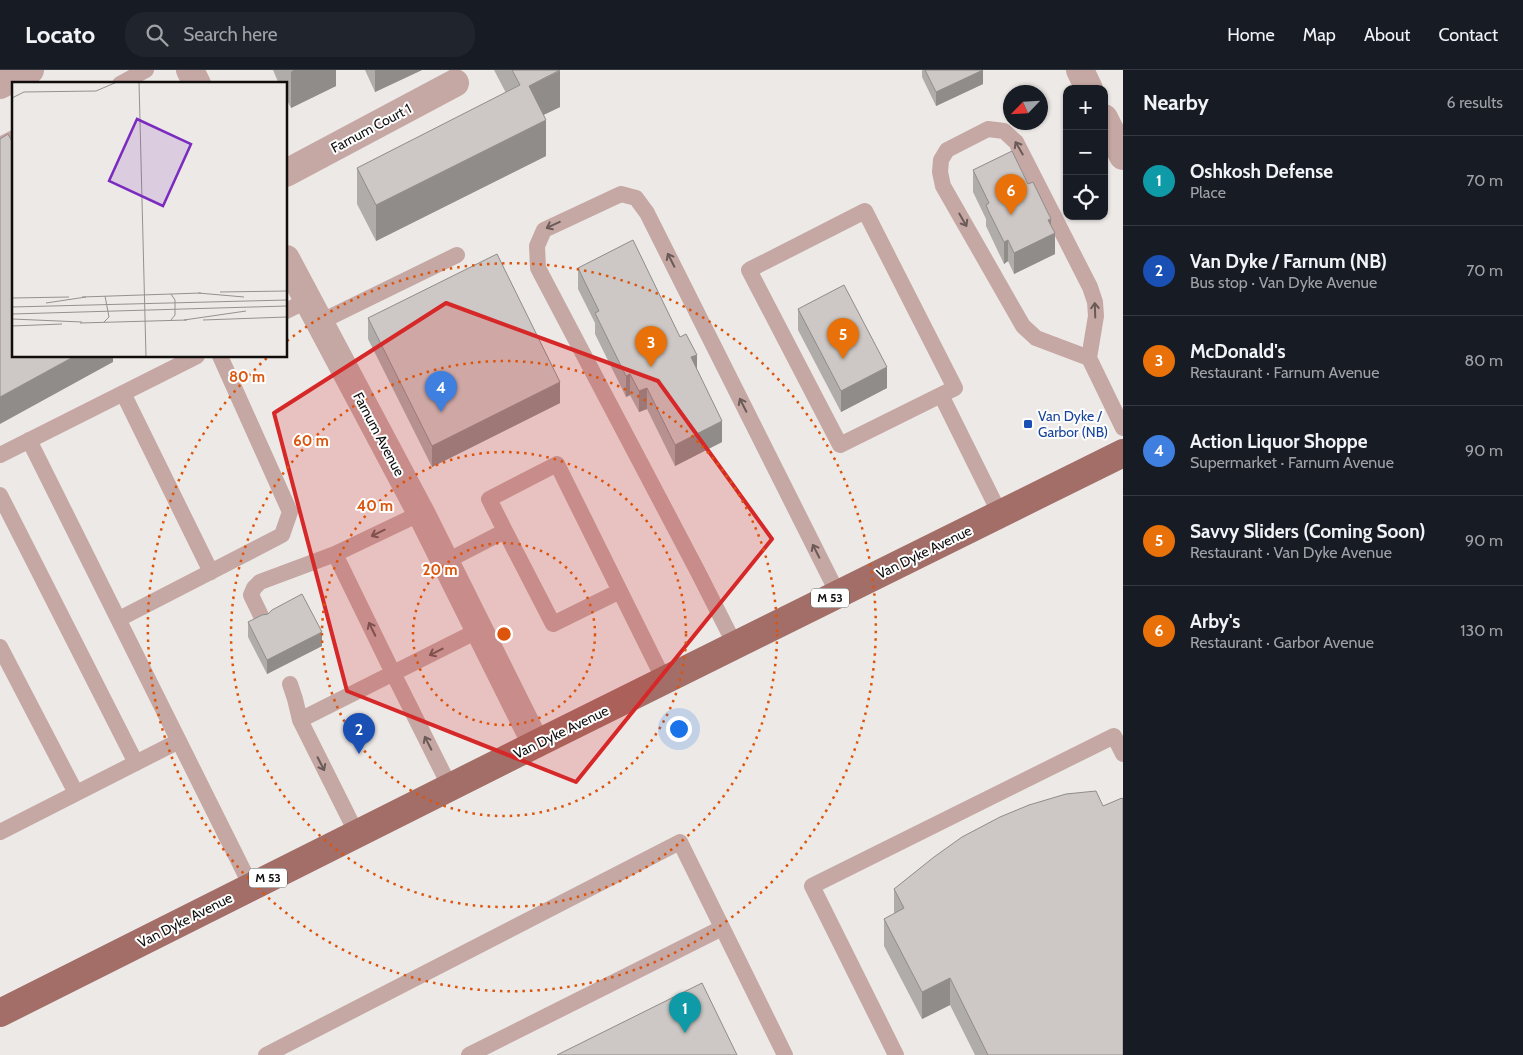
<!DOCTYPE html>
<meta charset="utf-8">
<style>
body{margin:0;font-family:Cabin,sans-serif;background:#20242c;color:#f1f3f6}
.controls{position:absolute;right:15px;top:15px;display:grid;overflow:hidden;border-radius:10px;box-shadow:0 1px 4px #0004}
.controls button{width:45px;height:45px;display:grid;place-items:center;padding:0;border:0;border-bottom:1px solid #363941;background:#171b24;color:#f1f3f6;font:25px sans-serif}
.compass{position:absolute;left:1003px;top:15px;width:45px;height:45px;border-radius:50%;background:#171b24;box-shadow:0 1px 4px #0004;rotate:245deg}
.you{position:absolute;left:678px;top:658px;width:18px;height:18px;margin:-12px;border:4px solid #fff;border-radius:50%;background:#1a73e8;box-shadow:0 0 0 8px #1a73e833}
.badge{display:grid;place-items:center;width:32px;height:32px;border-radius:50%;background:#d04140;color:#fff;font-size:16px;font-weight:700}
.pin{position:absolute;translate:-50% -41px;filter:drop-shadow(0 1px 2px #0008)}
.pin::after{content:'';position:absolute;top:26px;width:18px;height:15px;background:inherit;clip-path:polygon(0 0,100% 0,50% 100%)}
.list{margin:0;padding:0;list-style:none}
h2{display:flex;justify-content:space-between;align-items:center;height:65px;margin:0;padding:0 20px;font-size:21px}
h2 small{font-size:16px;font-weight:400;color:#9ea1a6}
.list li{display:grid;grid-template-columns:32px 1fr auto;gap:15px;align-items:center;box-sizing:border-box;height:90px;padding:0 20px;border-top:1px solid #363941}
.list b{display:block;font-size:19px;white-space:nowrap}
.list p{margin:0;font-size:16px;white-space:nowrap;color:#9ea1a6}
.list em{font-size:16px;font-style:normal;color:#9ea1a6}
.icon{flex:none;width:28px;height:28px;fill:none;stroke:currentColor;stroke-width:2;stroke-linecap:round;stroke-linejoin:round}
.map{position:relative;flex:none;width:1123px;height:985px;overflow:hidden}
header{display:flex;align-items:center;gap:30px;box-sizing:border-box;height:70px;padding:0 25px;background:#171b24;border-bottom:1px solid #363941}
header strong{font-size:24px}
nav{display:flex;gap:28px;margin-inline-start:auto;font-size:18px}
.search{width:350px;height:45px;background:#20242c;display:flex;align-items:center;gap:12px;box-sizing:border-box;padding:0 18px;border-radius:20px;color:#9ea1a6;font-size:19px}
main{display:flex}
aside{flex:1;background:#171b24}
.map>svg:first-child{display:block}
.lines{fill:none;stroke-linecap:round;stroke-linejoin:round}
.lane{stroke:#c5a7a3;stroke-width:16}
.street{stroke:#c5a7a3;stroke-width:28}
.primary{stroke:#a26e67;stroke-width:28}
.wall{fill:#b0aca9}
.shaded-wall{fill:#908c8a}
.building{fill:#cdc8c5;stroke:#908c8a}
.oneway{stroke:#6a5a58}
.marked{fill:#d62828;fill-opacity:0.2;stroke:#d62828;stroke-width:4;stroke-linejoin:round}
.ring{fill:none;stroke:#dd550c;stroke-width:2.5;stroke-dasharray:2.5 5}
.transit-dot{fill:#1a4fb4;stroke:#fff;stroke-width:2}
.labels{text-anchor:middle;stroke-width:4;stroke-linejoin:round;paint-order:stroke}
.shield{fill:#fff;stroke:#585656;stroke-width:1}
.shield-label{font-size:12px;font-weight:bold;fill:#100e0d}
.street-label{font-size:14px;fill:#100e0d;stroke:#fff}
.transit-label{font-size:14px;fill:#164399;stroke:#fff;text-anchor:start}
.inset-road{fill:none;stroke:#95918f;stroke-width:1}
.view{fill:#7b2cbf;fill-opacity:0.15;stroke:#7b2cbf;stroke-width:2.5}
.inset-edge{fill:none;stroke:#100e0d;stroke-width:2.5}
.centre{fill:#dd550c;stroke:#fff;stroke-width:2.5}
.ring-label{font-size:15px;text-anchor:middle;font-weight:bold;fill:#dd550c;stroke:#fff;stroke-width:4;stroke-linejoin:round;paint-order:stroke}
</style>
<header>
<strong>Locato</strong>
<div class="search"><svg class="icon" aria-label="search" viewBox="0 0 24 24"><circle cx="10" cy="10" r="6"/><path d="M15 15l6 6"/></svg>Search here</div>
<nav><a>Home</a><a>Map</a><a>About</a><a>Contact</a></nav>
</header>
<main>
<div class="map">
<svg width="1123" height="985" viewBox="0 0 1123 985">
<rect width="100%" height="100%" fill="#ede9e6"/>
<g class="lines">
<path class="lane" d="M120,14l26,-14
M0,75l14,-7
M865,141l90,177 -115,57 -91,-175z
M286,241l22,-11
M320,252l137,-67
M1089,288l-53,-20 -13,-12 -80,-140 -3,-14 1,-12 6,-10 41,-21 16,2 12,11 74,145 5,15 1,14 -7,42 34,70
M123,323l88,179
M941,325l59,119
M29,370l222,446
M0,385l197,-99
M0,425l136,268
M505,461l48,93 67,-33
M335,484l58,119 57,114
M445,492l60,-31 -16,-32 68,-35 107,216
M119,549l163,-84 8,-23 -70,-156
M263,550l-12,-25 3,-7 6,-6 75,-28 86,-41
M735,575l-37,-73 -160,-304 -1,-22 7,-16 77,-36 15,4 11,15 191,381
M0,577l76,146
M290,614l5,15 5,21 57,114
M300,650l179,-90
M0,762l179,-91
M266,985l414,-213 105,213
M469,985l253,-127
M896,985l-84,-169 302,-150 9,18"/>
<path class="street" d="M190,0l7,14
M1080,0l9,19
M0,15l30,-15
M1104,48l19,38
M286,103l169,-90
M286,189l135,254 115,231"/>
<path class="primary" d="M0,943l536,-269 587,-291"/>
</g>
<path class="wall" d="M273,0h63v16l-45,22 -5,-10v-14h-7z
M365,0h57l-47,22z
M494,0h66v37l-17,8 3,41 -170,85 -19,-37v-36l149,-75z
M922,0h61v14l-47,22 -14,-29z
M973,100l78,56 4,28 -41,20 -6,-13 -4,3 -18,-38v-7l-13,-27z
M578,198l144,174 -47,24 -28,-57 -8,3 -9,-17 -4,2 -31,-63v-11l-17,-34z
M798,239l89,79 -46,24 -43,-82z
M368,248l192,85 -128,64 -64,-128z
M268,544l54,32 -55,28 -19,-37v-15z
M894,819l229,166h-148l-25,-50 -28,14 -38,-73v-27l10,-5z"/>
<path class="shaded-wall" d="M294,0h42v16l-45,22v-36z
M375,0h47l-47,22z
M983,0v14l-47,22v-14z
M560,1v36l-31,15v-36z
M546,50v36l-170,85v-36z
M1051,149v16l4,-2v21l-41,20v-21l34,-33z
M1008,170v21l-4,3v-22z
M697,285v21l-6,-19z
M75,286h38v6l-113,62v-27z
M887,297v21l-46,24v-21z
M630,304v21l-4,2v-21z
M560,312v21l-128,64v-21z
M647,318v21l-8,3v-21z
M722,351v21l-47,24v-21z
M322,562v14l-55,28v-14z
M950,908v27l-28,14v-27z"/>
<path class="building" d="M512,0h48l-31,16 17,34 -170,85 -19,-37 163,-83z
M925,0h58l-47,22z
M8,64l6,11v211h61l-75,41v-258z
M1012,81l16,33 5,-2 18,37 -3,1 7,13 -41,20 -6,-13 -4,2 -15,-30 -3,-7 3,-2 -16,-33z
M633,170l47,97 6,-3 11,21 -6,2 31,64 -47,24 -28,-57 -8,3 -9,-17 -4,2 -31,-63 4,-2 -21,-43z
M497,184l63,128 -128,64 -64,-128z
M844,215l43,82 -46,24 -43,-82z
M302,524l20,38 -55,28 -19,-38 14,-7 6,-1 4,-4z
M1096,721l7,15 19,-8 1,1v256h-135l-38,-77 -28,14 -38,-73 20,-11 -10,-19 40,-32 28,-20 38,-20 29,-12 37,-11z
M702,913l35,72h-180z"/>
<defs><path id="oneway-shaft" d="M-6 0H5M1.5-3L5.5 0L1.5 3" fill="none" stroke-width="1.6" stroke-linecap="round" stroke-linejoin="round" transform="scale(1.25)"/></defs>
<g class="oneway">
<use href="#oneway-shaft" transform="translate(1019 78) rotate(-120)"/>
<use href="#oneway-shaft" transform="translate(963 150) rotate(60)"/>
<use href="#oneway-shaft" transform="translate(553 155) rotate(155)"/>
<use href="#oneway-shaft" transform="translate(671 190) rotate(-117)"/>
<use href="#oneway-shaft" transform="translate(1095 240) rotate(-92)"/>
<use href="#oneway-shaft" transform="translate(743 335) rotate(-117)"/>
<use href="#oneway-shaft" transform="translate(378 463) rotate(154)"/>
<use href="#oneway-shaft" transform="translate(816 481) rotate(-117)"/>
<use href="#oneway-shaft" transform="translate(372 559) rotate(-116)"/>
<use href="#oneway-shaft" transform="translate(436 582) rotate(153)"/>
<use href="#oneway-shaft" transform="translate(428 673) rotate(-117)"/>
<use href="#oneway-shaft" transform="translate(321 694) rotate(63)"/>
</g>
<path class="marked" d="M446,233l212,78 114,158 -196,243 -229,-91 -73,-278z"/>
<g class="ring">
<circle cx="504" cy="564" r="91"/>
<circle cx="504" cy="564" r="182"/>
<circle cx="504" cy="564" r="273"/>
<path d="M287 271A364 364 0 1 1 268 287"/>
</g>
<rect class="transit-dot" x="1023" y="349" width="10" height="10" rx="2.5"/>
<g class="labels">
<g class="shield">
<rect x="811" y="518.5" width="38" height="19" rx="4"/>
<rect x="249" y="798.5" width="38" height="19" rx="4"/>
</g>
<g class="shield-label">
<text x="830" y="532">M 53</text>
<text x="268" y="812">M 53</text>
</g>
<g class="street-label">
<text transform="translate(371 58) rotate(-28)" y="5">Farnum Court 1</text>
<text transform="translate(379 364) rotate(62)" y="5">Farnum Avenue</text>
<text transform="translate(924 482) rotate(-26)" y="5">Van Dyke Avenue</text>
<text transform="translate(561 662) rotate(-26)" y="5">Van Dyke Avenue</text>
<text transform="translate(185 850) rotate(-27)" y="5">Van Dyke Avenue</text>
</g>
<g class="transit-label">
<text x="1038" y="351">Van Dyke /<tspan x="1038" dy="16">Garbor (NB)</tspan></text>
</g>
</g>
<g transform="translate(12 12)">
<rect width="275" height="275" fill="#ede9e6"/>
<path class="inset-road" d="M127,0l7,275M0,16l12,-6 72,-1 21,-9M208,210l67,-1M186,211l46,4M70,215l119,-4M0,216l57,-1M34,221l40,-6M0,225l275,-7M0,232l275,-8M0,237l70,3M159,238l4,-5v-15l-4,-6M172,238l62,-9M191,238l84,-3M92,240l5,-5 -4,-21M68,241l107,-3M0,244l50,-2"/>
<path class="view" d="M125,37l54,25 -28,62 -54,-25z"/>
<rect width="275" height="275" class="inset-edge"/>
</g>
<circle cx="504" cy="564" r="8" class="centre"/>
<g class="ring-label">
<text x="247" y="312">80 m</text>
<text x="311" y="376">60 m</text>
<text x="375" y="441">40 m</text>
<text x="440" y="505">20 m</text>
</g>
</svg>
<div class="controls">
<button>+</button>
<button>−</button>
<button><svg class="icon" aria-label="locate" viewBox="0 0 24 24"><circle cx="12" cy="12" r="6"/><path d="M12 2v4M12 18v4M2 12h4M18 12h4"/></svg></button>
</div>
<svg class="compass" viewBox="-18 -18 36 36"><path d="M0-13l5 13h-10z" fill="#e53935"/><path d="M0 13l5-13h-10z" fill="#9ea1a6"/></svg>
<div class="you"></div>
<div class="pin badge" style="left:685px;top:963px;background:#0f9aa8">1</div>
<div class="pin badge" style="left:359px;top:684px;background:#1a4fb4">2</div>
<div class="pin badge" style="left:651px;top:297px;background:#e8710a">3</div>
<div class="pin badge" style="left:441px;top:342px;background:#3f7fe0">4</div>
<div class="pin badge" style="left:843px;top:289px;background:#e8710a">5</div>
<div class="pin badge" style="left:1011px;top:145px;background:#e8710a">6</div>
</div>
<aside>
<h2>Nearby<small>6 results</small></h2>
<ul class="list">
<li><span class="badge" style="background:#0f9aa8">1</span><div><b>Oshkosh Defense</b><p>Place</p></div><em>70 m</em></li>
<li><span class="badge" style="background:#1a4fb4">2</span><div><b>Van Dyke / Farnum (NB)</b><p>Bus stop · Van Dyke Avenue</p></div><em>70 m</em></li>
<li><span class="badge" style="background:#e8710a">3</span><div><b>McDonald's</b><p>Restaurant · Farnum Avenue</p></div><em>80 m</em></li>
<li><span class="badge" style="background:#3f7fe0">4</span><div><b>Action Liquor Shoppe</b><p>Supermarket · Farnum Avenue</p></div><em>90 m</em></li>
<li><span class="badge" style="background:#e8710a">5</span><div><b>Savvy Sliders (Coming Soon)</b><p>Restaurant · Van Dyke Avenue</p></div><em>90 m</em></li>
<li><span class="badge" style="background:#e8710a">6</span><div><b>Arby's</b><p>Restaurant · Garbor Avenue</p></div><em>130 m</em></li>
</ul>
</aside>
</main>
